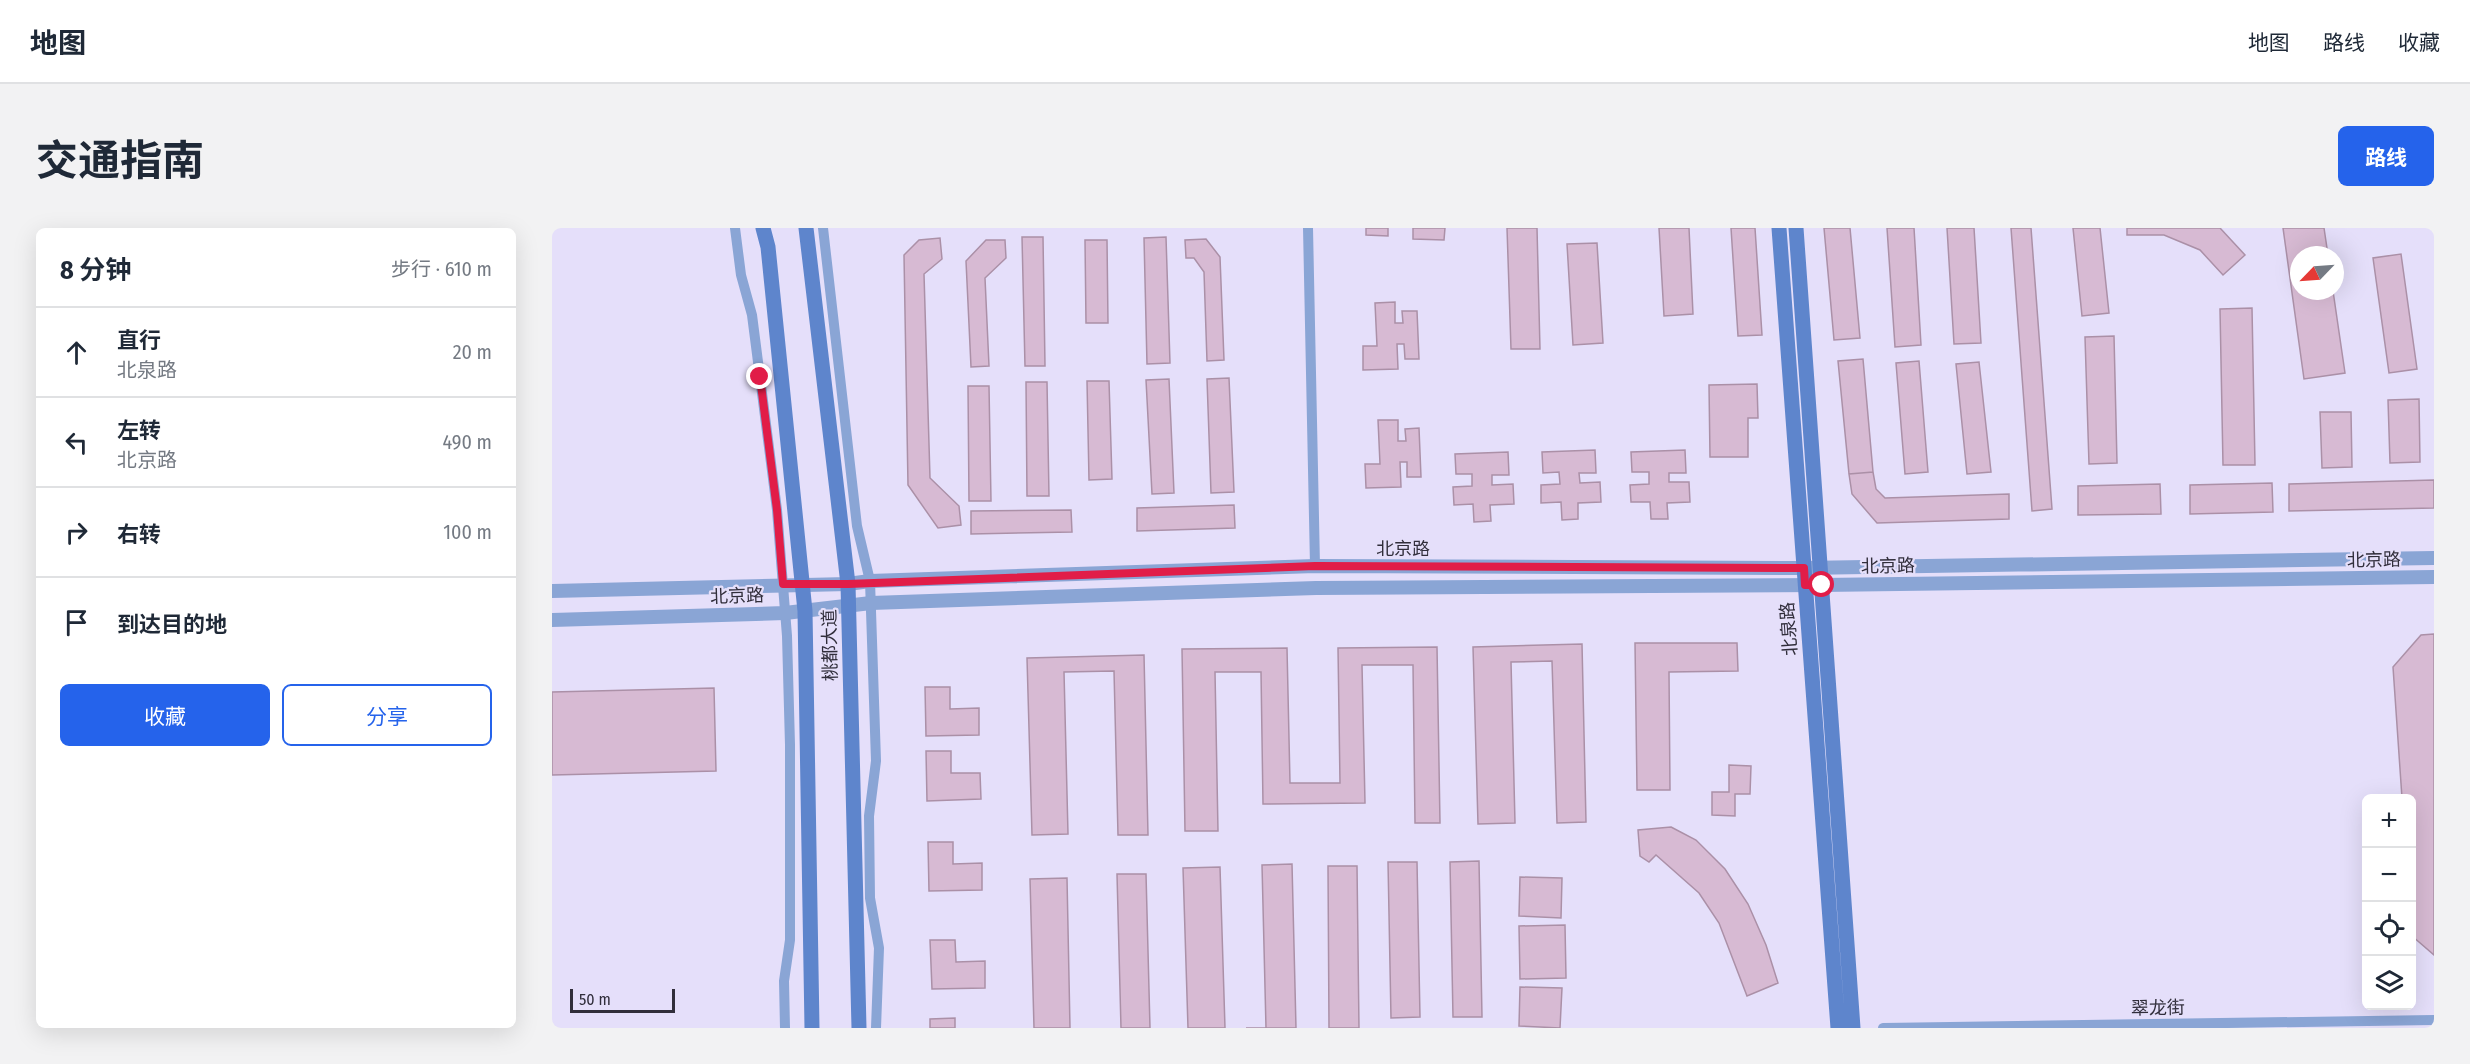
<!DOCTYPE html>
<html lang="zh">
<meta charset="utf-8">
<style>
body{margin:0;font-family:"Fira Sans Condensed","Noto Sans SC",sans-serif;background:#f2f2f3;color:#1f2937}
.controls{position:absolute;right:18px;bottom:18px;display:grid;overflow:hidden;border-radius:9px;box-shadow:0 6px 24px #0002}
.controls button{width:54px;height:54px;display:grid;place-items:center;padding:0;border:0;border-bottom:2px solid #e0e1e3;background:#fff;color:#1f2937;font:30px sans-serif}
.compass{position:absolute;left:1738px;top:18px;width:54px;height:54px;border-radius:50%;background:#fff;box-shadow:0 6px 24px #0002;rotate:245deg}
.scale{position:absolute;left:18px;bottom:15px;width:105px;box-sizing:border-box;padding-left:6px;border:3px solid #312e3b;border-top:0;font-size:16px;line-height:21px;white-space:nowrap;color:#312e3b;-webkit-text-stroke:4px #e5dffa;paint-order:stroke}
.stop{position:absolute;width:18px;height:18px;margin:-14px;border:4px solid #e11d48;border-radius:50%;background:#fff}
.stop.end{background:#e11d48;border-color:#fff;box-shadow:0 2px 6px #0008}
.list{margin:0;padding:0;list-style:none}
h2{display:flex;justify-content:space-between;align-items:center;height:78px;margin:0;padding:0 24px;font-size:26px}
h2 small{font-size:20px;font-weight:400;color:#747a83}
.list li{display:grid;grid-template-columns:39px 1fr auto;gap:18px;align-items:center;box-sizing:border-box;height:90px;padding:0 24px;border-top:2px solid #e0e1e3}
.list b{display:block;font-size:22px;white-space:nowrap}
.list p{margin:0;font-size:20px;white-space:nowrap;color:#747a83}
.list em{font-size:20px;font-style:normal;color:#747a83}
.actions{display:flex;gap:12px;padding:18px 24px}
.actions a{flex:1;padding:14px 0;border:2px solid #2563eb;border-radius:9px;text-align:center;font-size:21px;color:#2563eb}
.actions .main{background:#2563eb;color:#fff}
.icon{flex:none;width:33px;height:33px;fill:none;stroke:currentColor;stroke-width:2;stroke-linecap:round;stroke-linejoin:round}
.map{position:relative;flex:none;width:1882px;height:800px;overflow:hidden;border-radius:9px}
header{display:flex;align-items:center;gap:36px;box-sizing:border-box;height:84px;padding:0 30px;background:#fff;border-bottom:2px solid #e0e1e3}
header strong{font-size:28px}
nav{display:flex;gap:33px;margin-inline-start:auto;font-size:21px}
.intro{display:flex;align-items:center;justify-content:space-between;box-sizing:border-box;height:144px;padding:0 36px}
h1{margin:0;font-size:42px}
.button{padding:15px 27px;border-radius:9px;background:#2563eb;color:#fff;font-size:21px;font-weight:700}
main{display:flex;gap:36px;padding:0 36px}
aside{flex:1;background:#fff;border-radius:9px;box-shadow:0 6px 24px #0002}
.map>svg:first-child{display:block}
.building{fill:#d7bad3;stroke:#ab90a7;stroke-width:1.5}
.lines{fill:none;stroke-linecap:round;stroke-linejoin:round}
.minor{stroke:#8aa5d5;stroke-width:10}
.tertiary{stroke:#8aa5d5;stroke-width:14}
.secondary{stroke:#5e85cc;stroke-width:15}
.route{stroke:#e11d48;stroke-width:8}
.labels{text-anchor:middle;stroke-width:4.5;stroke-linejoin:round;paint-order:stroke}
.street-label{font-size:18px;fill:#312e3b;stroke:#e5dffa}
</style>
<header>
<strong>地图</strong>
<nav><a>地图</a><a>路线</a><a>收藏</a></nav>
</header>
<div class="intro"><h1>交通指南</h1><a class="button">路线</a></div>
<main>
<aside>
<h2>8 分钟<small>步行 · 610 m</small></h2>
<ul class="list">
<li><svg class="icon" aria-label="ahead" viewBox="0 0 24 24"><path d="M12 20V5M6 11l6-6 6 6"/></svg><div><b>直行</b><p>北泉路</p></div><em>20 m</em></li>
<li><svg class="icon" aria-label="left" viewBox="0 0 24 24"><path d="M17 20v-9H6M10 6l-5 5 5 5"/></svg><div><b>左转</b><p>北京路</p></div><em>490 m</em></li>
<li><svg class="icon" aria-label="right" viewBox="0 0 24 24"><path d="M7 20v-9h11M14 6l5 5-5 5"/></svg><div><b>右转</b></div><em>100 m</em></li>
<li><svg class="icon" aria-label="arrive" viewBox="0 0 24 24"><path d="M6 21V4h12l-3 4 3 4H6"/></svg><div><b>到达目的地</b></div></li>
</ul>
<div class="actions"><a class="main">收藏</a><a>分享</a></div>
</aside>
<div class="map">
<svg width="1882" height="800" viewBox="0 0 1882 800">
<rect width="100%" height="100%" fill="#e5dffa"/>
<path class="building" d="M814,0h22v8l-22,-1z
M861,0h32l-1,12 -31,-1z
M955,0h30l3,121h-29z
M1107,0h30l4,86 -29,2z
M1179,0h24l7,107 -24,1z
M1272,0h26l10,110 -26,2z
M1335,0h27l7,117 -26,2z
M1395,0h27l7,115 -27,1z
M1459,0h20l21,281 -20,2z
M1521,0h27l9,85 -27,3z
M1575,0h93l25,27 -22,20 -23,-25 -36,-15h-37z
M1731,0h41l4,27h-29v36h34l12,82 -41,6z
M470,9h21l2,129h-20z
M614,9l4,126 -23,1 -3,-126z
M388,10l2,21 -18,15 6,204 29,28 2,19 -23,3 -30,-43 -4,-230 15,-15z
M654,11l14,18 4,103 -17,1 -3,-89 -10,-14h-8l-1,-18z
M434,12h19l1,18 -21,20 4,88 -18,1 -5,-106z
M533,12h22l1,83h-22z
M1045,15l6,100 -30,2 -6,-101z
M1849,26l16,115 -28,4 -16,-115z
M843,74v21h8l-1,-12h15l2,48h-14l-1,-15h-7l1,25 -35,1v-24h14l-2,-43z
M1700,80l3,157h-32l-3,-156z
M1562,108l3,127 -28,1 -4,-127z
M1311,131l10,113 -24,2 -11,-113z
M1367,133l9,111 -23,2 -9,-111z
M1427,134l12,110 -24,2 -11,-110z
M677,150l5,114 -23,1 -4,-114z
M617,151l5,114 -22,1 -6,-114z
M535,153h22l3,98 -23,1z
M474,154h21l2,114h-22z
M1205,156l1,34h-10v39h-38l-1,-72z
M416,158h21l2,115h-22z
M1867,171l1,63 -30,1 -2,-63z
M1768,184h31l1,55 -30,1z
M826,192h20v21h8l-1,-12 14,-1 2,49h-14v-15h-7l1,25 -35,1 -1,-24h15z
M1043,222l1,23h-17l1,10 20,-1 1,20 -23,1v16l-16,1 -1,-18 -20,1v-18l19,-1 -1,-12 -16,1 -1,-21z
M1133,222l1,23h-17v9h20l1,20 -23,1 1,16h-17l-1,-17h-19l-1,-17 19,-1v-12h-17l-1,-20z
M956,224l1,23h-17v10l21,-1 1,20 -24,1 1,16 -17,1 -1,-18 -19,1 -1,-18 19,-1v-12h-16l-1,-20z
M1321,244l3,17 9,9 124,-4v25l-132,4 -25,-29 -3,-20z
M1882,252v28l-145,3v-27z
M1720,255l1,29 -83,2v-29z
M1608,256l1,30 -83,1v-29z
M682,277l1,23 -98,3v-23z
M519,282l1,22 -101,2v-23z
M1882,406v321l-22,-19v-138h-10l-9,-131 28,-32z
M1083,415h102l1,28 -69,1 1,118h-33z
M1030,416l4,178 -29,1 -5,-162 -41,1 4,161 -37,1 -5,-177z
M885,419l3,176h-25l-2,-158h-51l3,138 -102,1 -2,-132h-46l3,159h-33l-3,-182 105,-1 3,135h50l-2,-135z
M592,427l4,180h-30l-4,-164 -50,1 4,162 -36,1 -5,-177z
M373,459h25v22l29,-1v27l-53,1z
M162,460l2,83 -164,4v-83z
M374,523h25v22h29l1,26 -54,2z
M1177,537l22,1 -1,28h-15v22l-23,-1v-23h17z
M1119,599l25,13 29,29 23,35 18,41 12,38 -31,13 -28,-73 -20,-30 -43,-38 -7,7 -9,-6 -2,-26z
M376,614h25v22l29,-1v27l-53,1z
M927,633l3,156h-29l-3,-155z
M836,634h29l3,155 -29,1z
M740,636l4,164h-50h20l-4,-163z
M776,638h29l2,162h-30z
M668,639l5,161h-37l-5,-160z
M565,646h29l4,154h-29z
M968,649l42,1 -1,40 -42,-2z
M515,650l3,150h-36l-4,-149z
M1013,697l1,53 -46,1 -1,-53z
M378,712h25l1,22 29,-1v27l-53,1z
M968,759l42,1 -2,40 -41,-2z
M403,790v10h-25v-9z"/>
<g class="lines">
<path class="minor" d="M183,0l6,47 11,40 25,195 10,126 3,109v195l-6,41 1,47
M271,0l34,298 13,55 6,180 -7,55 1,82 9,50 -3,80
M756,0l7,338
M1331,800l551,-8"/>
<path class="tertiary" d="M0,363l296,-7 22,-3 445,-15 489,2 630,-10
M0,392l233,-7 86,-10 445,-15 506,-3 612,-8"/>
<path class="secondary" d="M211,0l5,19 37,364 7,417
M254,0l42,356 11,444
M1227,0l59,800
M1244,0l57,800"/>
</g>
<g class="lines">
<path class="route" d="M208,149l17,133 6,74h65l467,-18 489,2 1,17h17"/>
</g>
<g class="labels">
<g class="street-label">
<text x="851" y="327">北京路</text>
<text transform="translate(1822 332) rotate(-1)" y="6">北京路</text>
<text transform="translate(1336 338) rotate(-1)" y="6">北京路</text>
<text transform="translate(185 368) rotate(-2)" y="6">北京路</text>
<text transform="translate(1237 401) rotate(-94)" y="6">北泉路</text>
<text transform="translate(278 417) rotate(-91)" y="6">桃都大道</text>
<text transform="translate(1606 780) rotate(-1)" y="6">翠龙街</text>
</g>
</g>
</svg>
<div class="controls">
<button>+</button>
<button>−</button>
<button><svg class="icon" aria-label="locate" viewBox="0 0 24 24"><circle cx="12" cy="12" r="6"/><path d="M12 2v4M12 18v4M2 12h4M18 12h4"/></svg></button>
<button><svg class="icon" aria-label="layers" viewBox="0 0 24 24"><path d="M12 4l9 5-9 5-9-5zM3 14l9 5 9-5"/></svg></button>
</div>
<svg class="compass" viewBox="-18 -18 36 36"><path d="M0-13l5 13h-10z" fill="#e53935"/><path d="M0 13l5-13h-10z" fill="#747a83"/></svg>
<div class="scale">50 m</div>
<div class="stop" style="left:1270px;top:357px"></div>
<div class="stop end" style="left:208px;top:149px"></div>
</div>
</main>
